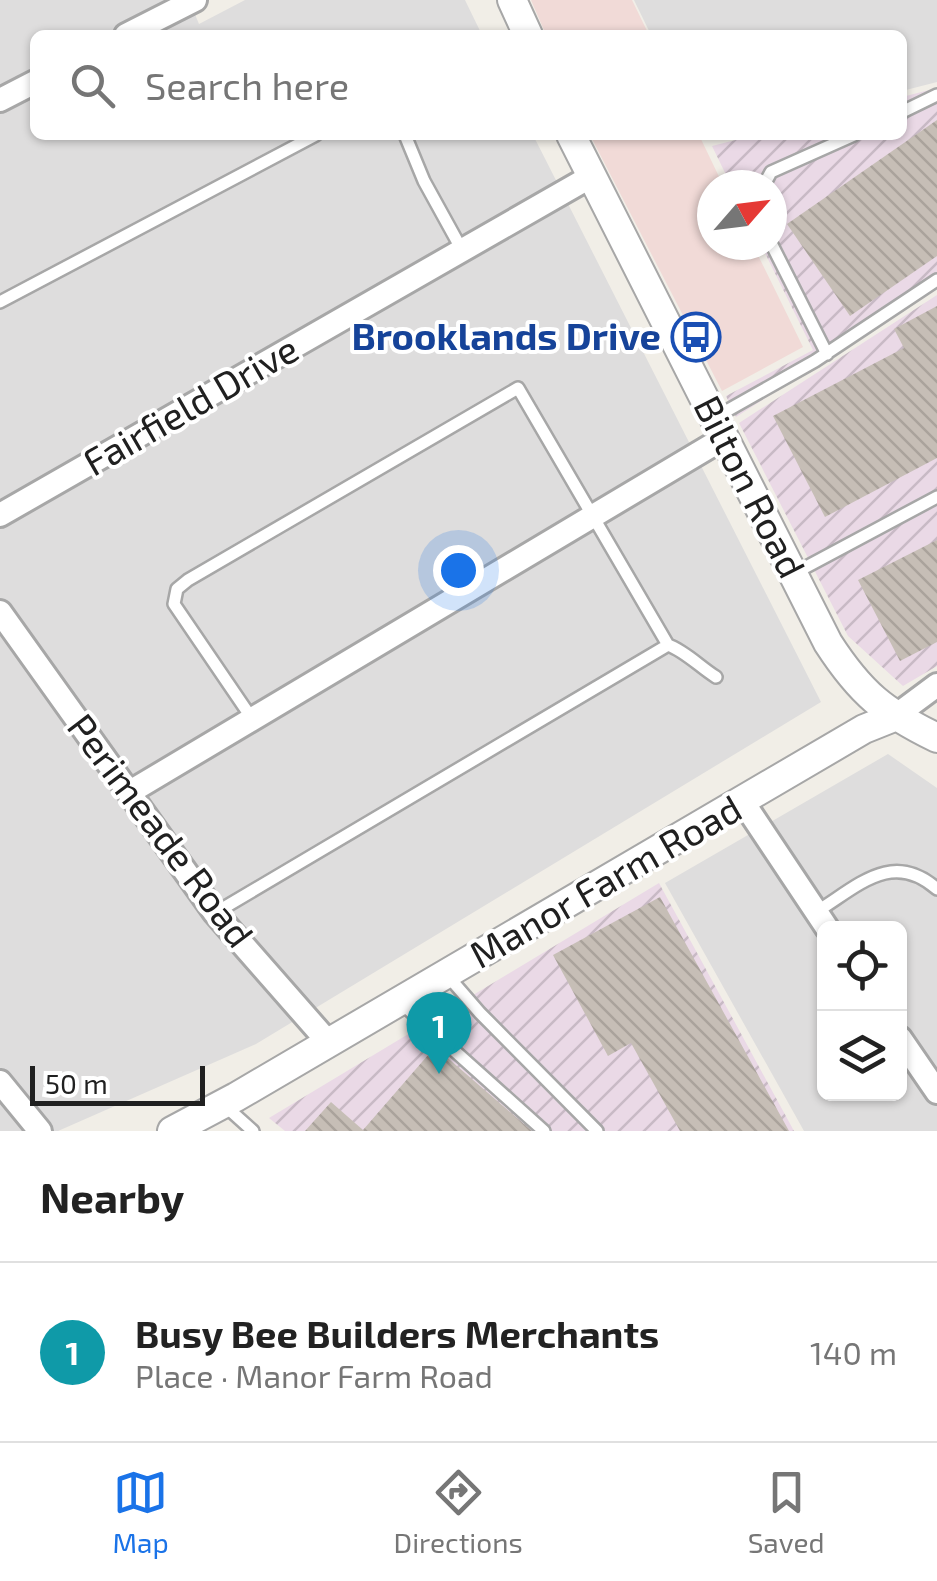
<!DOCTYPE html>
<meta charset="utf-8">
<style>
body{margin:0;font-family:"Exo 2",sans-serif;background:#f2f2f2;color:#222}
.controls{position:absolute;right:30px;bottom:30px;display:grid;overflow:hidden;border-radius:15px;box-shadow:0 2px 8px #0004}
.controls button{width:90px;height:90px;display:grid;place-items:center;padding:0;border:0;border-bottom:2px solid #e0e0e0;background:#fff;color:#222;font:50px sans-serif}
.compass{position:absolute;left:697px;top:170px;width:90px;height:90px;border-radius:50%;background:#fff;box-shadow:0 2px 8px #0004;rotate:62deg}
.scale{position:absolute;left:30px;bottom:25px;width:175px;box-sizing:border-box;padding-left:10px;border:5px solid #202020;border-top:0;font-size:28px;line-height:35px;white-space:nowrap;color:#202020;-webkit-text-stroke:8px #fff;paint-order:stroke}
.you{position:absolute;left:458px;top:570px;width:35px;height:35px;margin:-25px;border:8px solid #fff;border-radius:50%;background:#1a73e8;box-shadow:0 0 0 15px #1a73e833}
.badge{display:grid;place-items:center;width:65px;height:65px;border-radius:50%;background:#1a73e8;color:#fff;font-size:32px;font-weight:700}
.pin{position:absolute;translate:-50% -82px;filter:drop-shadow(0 2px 5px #0008)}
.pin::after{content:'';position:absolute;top:52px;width:35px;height:30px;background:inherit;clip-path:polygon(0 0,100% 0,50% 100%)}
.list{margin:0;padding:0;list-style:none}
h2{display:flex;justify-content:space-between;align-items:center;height:130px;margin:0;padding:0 40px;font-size:42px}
h2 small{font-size:32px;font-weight:400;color:#767676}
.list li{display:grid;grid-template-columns:65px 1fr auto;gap:30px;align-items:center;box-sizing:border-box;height:180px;padding:0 40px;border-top:2px solid #e0e0e0}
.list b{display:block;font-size:38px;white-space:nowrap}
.list p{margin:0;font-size:32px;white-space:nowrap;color:#767676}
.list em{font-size:32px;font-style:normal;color:#767676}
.icon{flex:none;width:55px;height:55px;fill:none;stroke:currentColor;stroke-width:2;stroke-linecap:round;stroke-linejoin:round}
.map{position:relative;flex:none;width:937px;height:1131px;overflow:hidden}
.search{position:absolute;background:#fff;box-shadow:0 2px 8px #0004;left:30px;right:30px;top:30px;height:110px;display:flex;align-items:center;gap:25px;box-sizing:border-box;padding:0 35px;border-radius:15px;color:#767676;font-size:38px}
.sheet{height:310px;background:#fff}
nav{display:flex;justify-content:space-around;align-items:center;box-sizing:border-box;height:140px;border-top:2px solid #e0e0e0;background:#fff;font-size:28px;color:#767676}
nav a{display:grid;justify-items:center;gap:5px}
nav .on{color:#1a73e8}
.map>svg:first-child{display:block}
.residential{fill:#dedddd;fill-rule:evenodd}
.commercial{fill:#f1dad7}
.industrial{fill:url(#industrial-furrows)}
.building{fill:url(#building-back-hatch)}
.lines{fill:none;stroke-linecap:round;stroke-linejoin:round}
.service-casing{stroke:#a7a7a7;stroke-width:16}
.minor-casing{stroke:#a7a7a7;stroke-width:28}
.tertiary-casing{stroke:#a7a7a7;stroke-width:32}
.service{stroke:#fff;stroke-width:11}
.minor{stroke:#fff;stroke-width:22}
.tertiary{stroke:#fff;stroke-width:28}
.labels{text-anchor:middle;stroke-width:8;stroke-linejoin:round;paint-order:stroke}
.transit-label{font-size:38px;font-weight:bold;fill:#164399;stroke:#fff;text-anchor:end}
.street-label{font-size:38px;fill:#202020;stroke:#fff}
</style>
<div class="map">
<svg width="937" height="1131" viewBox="0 0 937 1131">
<defs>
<pattern id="industrial-furrows" width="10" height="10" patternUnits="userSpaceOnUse" patternTransform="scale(2.5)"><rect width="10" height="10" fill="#ead9e6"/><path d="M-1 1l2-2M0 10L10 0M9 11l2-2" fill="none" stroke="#c8bac5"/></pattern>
<pattern id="building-back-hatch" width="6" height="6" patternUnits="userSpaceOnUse" patternTransform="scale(2.5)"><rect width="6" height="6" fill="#c6beb6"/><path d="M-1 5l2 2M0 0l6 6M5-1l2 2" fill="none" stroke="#aaa39c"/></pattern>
</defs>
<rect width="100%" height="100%" fill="#f1eee7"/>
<path class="residential" d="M0,0h189l10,24 46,-24h220l17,35h-447v100h498l288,567 -565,342 -198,87h-58z
M634,0h303v82l-35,9v-56h-251z
M888,754l49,34v343h-133l-139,-248zM824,928h76v166h-76z"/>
<path class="commercial" d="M531,0h101l17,35h-103z
M590,135h109l24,50h-11v60h41l50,102 -81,44z"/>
<path class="industrial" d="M937,88v199l-201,130 -10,-21 87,-46 -52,-105h11v-60h-41l-19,-39 43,-11h147v-38z
M937,295v371l-34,20 -55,-50 -109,-213z
M659,883l135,248h-509l-16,-13z"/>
<path class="building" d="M937,120v136l-87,60 -63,-92z
M937,306v152l-112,59 -52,-101 131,-68 -10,-19z
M937,540v102l-37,19 -42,-81z
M660,897l129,234h-109l-49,-88 -23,13 -55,-101z
M435,1047l97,84h-227l26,-29 32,28z"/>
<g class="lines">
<g class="service-casing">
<path id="service" d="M902,112l35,-17
M405,135l19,46 38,69
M764,185l7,-13 83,-37
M772,245l55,109
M0,302l316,-167
M714,418l101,-57 122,-81
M793,574l144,-77
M668,645c17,6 32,22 48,32
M816,912c41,-25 76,-63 121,-23
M215,913l453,-268 -150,-257 -330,192 -11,9 -3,15 79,116
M447,975l33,38 117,118
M400,1002l144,129
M223,1104l30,27"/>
</g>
<g class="minor-casing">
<path id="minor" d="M126,35l69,-35
M0,100l35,-18
M0,515l590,-338
M0,612l215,301 114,130
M894,717l43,-32
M130,792l594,-354
M743,802l84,126
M900,1038l37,54
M0,1082l40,49"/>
</g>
<g class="tertiary-casing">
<path id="tertiary" d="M512,0l16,35
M571,135l257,508c33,51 56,69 109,95
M172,1131l64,-34 628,-368 30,-12"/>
</g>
<use href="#service" class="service"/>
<use href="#minor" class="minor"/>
<use href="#tertiary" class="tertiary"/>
</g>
<defs>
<g id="bus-ring" transform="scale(2.5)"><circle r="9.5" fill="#fff" stroke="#1a4fb4" stroke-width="1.5"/><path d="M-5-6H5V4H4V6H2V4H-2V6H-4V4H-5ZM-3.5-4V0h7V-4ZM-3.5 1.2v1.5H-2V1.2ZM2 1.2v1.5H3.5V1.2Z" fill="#1a4fb4"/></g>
</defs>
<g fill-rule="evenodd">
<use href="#bus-ring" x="696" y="337"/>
</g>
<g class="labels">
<g class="transit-label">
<text x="661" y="350">Brooklands Drive</text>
</g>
<g class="street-label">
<text transform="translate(191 406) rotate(-30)" y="13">Fairfield Drive</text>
<text transform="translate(749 487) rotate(63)" y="13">Bilton Road</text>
<text transform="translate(160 831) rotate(53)" y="13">Perimeade Road</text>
<text transform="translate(606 882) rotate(-30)" y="13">Manor Farm Road</text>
</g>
</g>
</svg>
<div class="controls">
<button><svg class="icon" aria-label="locate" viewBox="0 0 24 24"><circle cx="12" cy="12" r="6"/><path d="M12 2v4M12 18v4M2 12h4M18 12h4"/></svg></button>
<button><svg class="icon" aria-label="layers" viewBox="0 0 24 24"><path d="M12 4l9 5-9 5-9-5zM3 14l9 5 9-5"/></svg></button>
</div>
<svg class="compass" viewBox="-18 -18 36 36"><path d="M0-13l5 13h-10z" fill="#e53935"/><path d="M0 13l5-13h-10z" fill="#767676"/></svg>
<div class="scale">50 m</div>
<div class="you"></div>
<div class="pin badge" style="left:439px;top:1074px;background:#0f9aa8">1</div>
<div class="search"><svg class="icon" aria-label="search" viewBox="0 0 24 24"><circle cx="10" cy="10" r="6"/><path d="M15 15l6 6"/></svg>Search here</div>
</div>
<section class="sheet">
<h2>Nearby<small></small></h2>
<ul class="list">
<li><span class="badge" style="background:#0f9aa8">1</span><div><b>Busy Bee Builders Merchants</b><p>Place · Manor Farm Road</p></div><em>140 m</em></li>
</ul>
</section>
<nav>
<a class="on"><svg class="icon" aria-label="map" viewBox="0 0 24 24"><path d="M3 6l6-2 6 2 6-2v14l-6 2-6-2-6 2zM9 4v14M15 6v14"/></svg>Map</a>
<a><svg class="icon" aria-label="directions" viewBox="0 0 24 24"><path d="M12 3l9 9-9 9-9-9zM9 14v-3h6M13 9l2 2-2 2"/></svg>Directions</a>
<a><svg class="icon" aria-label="saved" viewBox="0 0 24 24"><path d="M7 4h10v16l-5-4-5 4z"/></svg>Saved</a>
</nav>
